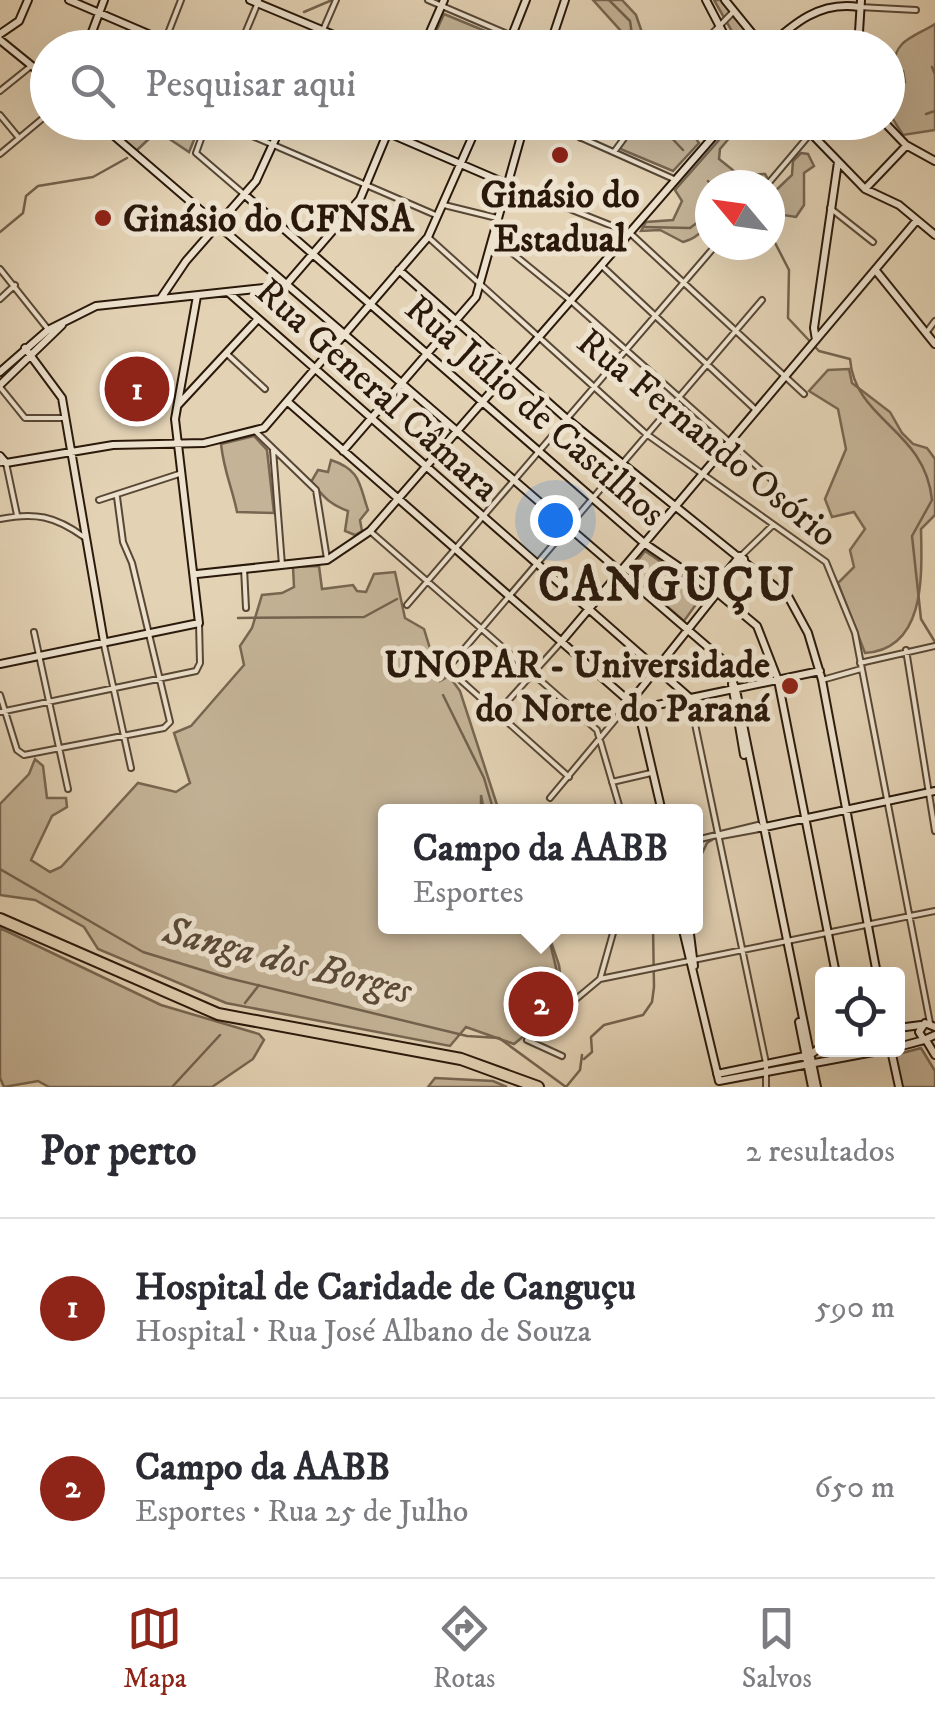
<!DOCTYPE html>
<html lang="pt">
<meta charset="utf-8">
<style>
body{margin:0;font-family:"IM FELL DW Pica",serif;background:#f2f2f3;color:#2b2b33}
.controls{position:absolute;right:30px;bottom:30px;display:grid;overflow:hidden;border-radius:10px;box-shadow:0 10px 40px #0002}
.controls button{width:90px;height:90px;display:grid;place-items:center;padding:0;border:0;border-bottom:2px solid #e1e1e2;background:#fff;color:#2b2b33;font:50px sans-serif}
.compass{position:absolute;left:695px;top:170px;width:90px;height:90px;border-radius:50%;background:#fff;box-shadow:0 10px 40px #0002;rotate:299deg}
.you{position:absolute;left:555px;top:520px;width:35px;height:35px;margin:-25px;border:8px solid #fff;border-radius:50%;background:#1a73e8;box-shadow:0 0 0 15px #1a73e833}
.badge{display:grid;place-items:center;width:65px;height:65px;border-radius:50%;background:#8f2418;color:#fff;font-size:32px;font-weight:700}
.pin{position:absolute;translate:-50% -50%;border:5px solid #fff;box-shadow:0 2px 10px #0006}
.popup{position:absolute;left:378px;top:804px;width:325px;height:130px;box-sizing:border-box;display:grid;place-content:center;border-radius:10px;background:#fff;filter:drop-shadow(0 2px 8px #0005);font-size:32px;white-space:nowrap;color:#7c7c81}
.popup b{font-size:38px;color:#2b2b33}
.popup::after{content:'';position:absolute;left:50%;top:100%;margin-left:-20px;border:20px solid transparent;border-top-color:#fff}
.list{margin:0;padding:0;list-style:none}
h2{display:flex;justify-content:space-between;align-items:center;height:130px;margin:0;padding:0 40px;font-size:42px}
h2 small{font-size:32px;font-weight:400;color:#7c7c81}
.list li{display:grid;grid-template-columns:65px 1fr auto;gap:30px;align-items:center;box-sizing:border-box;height:180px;padding:0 40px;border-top:2px solid #e1e1e2}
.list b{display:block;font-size:38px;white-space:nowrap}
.list p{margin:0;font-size:32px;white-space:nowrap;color:#7c7c81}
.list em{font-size:32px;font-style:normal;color:#7c7c81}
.icon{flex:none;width:55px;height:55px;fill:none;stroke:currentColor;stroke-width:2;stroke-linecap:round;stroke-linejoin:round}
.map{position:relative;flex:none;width:935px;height:1087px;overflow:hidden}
.search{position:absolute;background:#fff;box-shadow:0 10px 40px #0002;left:30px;right:30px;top:30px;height:110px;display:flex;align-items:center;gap:25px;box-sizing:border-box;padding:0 35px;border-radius:55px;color:#7c7c81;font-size:38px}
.sheet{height:490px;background:#fff}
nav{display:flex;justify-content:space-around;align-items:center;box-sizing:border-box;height:140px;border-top:2px solid #e1e1e2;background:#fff;font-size:28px;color:#7c7c81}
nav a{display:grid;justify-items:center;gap:5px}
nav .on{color:#8f2418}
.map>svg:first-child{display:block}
.green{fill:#c4b397;stroke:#776651;stroke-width:2.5}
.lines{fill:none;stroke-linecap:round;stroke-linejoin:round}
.stream{stroke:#73624e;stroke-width:2.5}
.street-casing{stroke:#584735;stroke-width:8}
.secondary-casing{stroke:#2a190b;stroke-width:10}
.highway-casing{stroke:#2a190b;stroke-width:14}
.street{stroke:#ede2ce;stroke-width:4}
.secondary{stroke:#ede2ce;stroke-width:6}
.highway{stroke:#e3d2b4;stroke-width:10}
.poi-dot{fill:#8f2418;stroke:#ede2ce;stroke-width:4}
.labels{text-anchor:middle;stroke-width:10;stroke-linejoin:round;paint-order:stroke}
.poi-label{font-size:38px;font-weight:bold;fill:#2a190b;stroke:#ede2ce}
.street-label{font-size:38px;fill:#2a190b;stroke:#ede2ce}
.water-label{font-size:40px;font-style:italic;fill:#5b4a38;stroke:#ede2ce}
.district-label{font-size:48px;font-weight:bold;letter-spacing:2.5px;fill:#2a190b;stroke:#ede2ce}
</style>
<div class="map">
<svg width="935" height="1087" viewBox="0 0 935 1087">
<rect width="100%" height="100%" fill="#e3d2b4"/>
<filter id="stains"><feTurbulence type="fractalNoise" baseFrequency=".002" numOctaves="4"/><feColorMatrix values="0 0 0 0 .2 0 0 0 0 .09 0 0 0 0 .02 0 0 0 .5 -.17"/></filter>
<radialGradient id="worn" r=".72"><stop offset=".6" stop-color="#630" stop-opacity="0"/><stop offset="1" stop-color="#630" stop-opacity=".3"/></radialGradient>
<path class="green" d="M593,0h29l14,15 11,32h-30l3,-17z
M714,0h9l38,45 -20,2z
M444,14l46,19 -6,14h-55z
M935,24v106l-32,5 -14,-22 2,-12 14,-19 -2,-11 -9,-3c-1,-28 20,-31 41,-44z
M102,123h99l-12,29 -27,-18 -10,2 -16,15z
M639,123h28l5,11 9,4 11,-5 7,10 -26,28 -55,-23z
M734,123h8l-22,26 -1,10 20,16 26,-1 3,5 -5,6h-53c0,27 3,48 -27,57l-23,-12 -19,1 5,-9 27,-2 9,-19 -7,-11z
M801,153l7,1 6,12 -10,7v32l-8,12 -20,-3 -4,-20 20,-19 1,-14z
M849,369l3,14 38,29 12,21 11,11 14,4 8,11v56l-14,14c1,46 5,120 -56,124l-27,-70 16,-16 -4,-17 15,-21 -11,-17 -22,5 -7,-18 21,-50 -8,-40 -29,-18 19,-21z
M254,436l13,14 7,63 -37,-1c-5,-25 -13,-40 -16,-68z
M331,460c30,10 28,24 37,50l-8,10 2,11 -7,4 -10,-4 3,-20c-19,-7 -24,-14 -37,-29l7,-12 10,2z
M645,551l60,41 -21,29 -56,-48z
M319,566l3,23 31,-4 4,6 9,1 8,-18 21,-2 10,46 19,11 16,52 9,-5 11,15 39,120h-15l-3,-16v16l-95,1v114l160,1 13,38 5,38 -50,41 -48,-17 -16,19 -224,-43 -128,-54 -14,-22 -49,-27 -35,-5v-91l29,-30 6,-15 8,7 4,32h19l1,9 -15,9 -21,44 19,12 11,-5 77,-84 38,9 14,-9 -16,-50 17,-7 53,-61 -4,-19 12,-18 10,-33 20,-2 12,-6 -1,-20z
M0,928l161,77 98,29 5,6 -11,19 -41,28h-163l-11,-6 -34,6 -4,-9z
M921,1048l14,23v16h-33l-7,-32z
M435,1078l58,3 14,6h-79z"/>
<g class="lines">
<path class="stream" d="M609,0l21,21 4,27
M304,12l28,-12
M932,67l3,7
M926,114l9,-3
M663,122l3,10 17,18
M708,181l3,4
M643,227l47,1 20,-15
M0,232l23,-19 3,-17 12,-10 55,-9 34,-19
M770,233l19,37 -1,48 31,33 31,8c5,62 75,70 82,141l-20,36 9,83 14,23
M238,618l126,-1 33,-18
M443,695l41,83 10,34
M696,866l11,-23 8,-5
M0,869l143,83 85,26 239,58 32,2 67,49
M546,926l17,71
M245,1003l14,-18
M584,1059l8,-7 -1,-15 13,-12 39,-10 9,-13 2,-15 -1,-61
M172,1087l48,-52
M566,1087l14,-17 2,-15"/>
<g class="street-casing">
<path id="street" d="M428,0l112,48
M859,7l57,3
M788,29l18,19
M323,30l13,-30
M165,41l16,-41
M239,48l20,-48
M698,48l35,-36
M0,91l31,-25
M0,115l19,23
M207,122l-11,31 49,42
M220,122l218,94
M546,122l130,58
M581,138l4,-16
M614,152l22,-30
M0,154l48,-40
M507,184l123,49 174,161
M767,185l44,-52
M444,205l53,13
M830,208l43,34
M428,237l217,196 181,129 29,71 75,390
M493,244l19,9 59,48 207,184
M603,267l154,144
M0,269l47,59
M0,299l15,-14
M926,333l9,-12
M226,353l39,36
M0,387l25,31h40
M255,431l61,59 11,69
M273,450l9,115
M0,463h6l11,52
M99,500l80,-26
M0,519c35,-7 55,-3 84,18
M371,532l226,198 24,82
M741,556l32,-31
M244,568l2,40
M407,605l309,-360
M34,632l34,157
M104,645l27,123
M906,650l29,181
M860,663l75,-17
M447,668l122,109
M441,676l321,-376
M822,680l39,-11
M0,695l17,55 7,5 140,-27 6,-6 -38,-159 -9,-21 -6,-45
M690,700l76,363v24
M0,712l196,-41 4,-8 -1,-40
M498,712l63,-70
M612,782l39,-9
M550,798l80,-96
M721,836l38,-7
M696,840l62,-15
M600,979l335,-68
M562,1056l-35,-16 73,-61 15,-53"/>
</g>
<g class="secondary-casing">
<path id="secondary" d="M69,0l112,48
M250,0l115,48
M706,0l25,48
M725,0l39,48
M0,34l19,-13 9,-21
M0,40l48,39
M76,48l13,-13
M86,48l18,-48
M315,48l7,-18
M423,48l21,-48
M507,48l19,-48
M549,48l16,-48
M767,48c27,-25 53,-47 92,-41
M858,48l3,-48
M98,122l626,539 12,29 81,397
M363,122l144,62
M800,122l65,67 34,16 36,30
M884,122l22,23 29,16
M865,189l41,-43
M245,195l399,348 76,52 37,31 21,54 58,294
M399,270l168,149 222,179 19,35 14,47 55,294
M877,272l58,72
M285,286l75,-87 32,-77
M229,293l461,405
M161,298l25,-37 70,-80 27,-59
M816,340l-2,-12 24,-166
M25,348l37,50 42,244
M0,372l48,-42 48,-24 187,-20
M0,385l62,-60
M288,402l350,307 24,103
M178,405l79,-85
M343,451l133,-154 49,-175
M0,456l6,7 107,-18 91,-2 60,-15 164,-191 51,-115
M197,574l130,-14 43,-29 356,-409
M712,590l28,-34
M561,642l356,-422
M0,664l199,-41 -24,-204 22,-123
M732,684l12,71
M631,701l113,-142
M638,709l182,-38
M760,828l175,-37
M682,926l37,155 165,-31
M689,926l5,40
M799,1022l13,65
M935,1027l-10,-4 -6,9 5,8 11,-5
M898,1028l23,-3
M926,1040l9,15
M898,1047l26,-7
M891,1050l8,37
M717,1074l93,-19 12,-9"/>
</g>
<g class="highway-casing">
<path id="highway" d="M0,919l218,95 243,45 77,28"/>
</g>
<use href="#street" class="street"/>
<use href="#secondary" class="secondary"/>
<use href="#highway" class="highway"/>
</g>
<g class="poi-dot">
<circle cx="560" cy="155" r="10"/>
<circle cx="103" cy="218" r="10"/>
<circle cx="790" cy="686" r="10"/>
</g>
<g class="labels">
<g class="poi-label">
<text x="560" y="207">Ginásio do<tspan x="560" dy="44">Estadual</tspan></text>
<text x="123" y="231" text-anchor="start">Ginásio do CFNSA</text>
<text x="770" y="677" text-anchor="end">UNOPAR - Universidade<tspan x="770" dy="44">do Norte do Paraná</tspan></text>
</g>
<g class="street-label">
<text transform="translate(378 389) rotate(42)" y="13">Rua General Câmara</text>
<text transform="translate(536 410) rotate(41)" y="13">Rua Júlio de Castilhos</text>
<text transform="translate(708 437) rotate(39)" y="13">Rua Fernando Osório</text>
</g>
<g class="water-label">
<text transform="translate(288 959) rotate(14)" y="14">Sanga dos Borges</text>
</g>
<g class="district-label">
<text x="667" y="600">CANGUÇU</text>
</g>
</g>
<rect width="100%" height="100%" filter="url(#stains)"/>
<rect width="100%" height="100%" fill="url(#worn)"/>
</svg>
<div class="controls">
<button><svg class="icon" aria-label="locate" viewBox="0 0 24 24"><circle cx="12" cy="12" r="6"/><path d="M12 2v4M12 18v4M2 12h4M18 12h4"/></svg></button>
</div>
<svg class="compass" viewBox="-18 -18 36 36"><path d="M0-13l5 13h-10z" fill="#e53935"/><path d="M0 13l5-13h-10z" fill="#7c7c81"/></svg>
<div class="you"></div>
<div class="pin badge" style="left:137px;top:389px">1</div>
<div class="pin badge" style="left:541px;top:1004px">2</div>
<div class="popup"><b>Campo da AABB</b>Esportes</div>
<div class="search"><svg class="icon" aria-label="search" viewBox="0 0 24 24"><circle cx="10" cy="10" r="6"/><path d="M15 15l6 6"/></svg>Pesquisar aqui</div>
</div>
<section class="sheet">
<h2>Por perto<small>2 resultados</small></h2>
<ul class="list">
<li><span class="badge">1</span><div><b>Hospital de Caridade de Canguçu</b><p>Hospital · Rua José Albano de Souza</p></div><em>590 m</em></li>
<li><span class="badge">2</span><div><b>Campo da AABB</b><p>Esportes · Rua 25 de Julho</p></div><em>650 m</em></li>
</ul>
</section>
<nav>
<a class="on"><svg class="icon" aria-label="map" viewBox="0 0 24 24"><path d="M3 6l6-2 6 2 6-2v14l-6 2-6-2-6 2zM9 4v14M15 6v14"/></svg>Mapa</a>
<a><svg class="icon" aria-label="directions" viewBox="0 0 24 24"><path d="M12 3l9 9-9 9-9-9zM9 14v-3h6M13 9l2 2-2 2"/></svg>Rotas</a>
<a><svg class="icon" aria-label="saved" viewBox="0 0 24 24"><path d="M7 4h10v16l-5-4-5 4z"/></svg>Salvos</a>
</nav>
